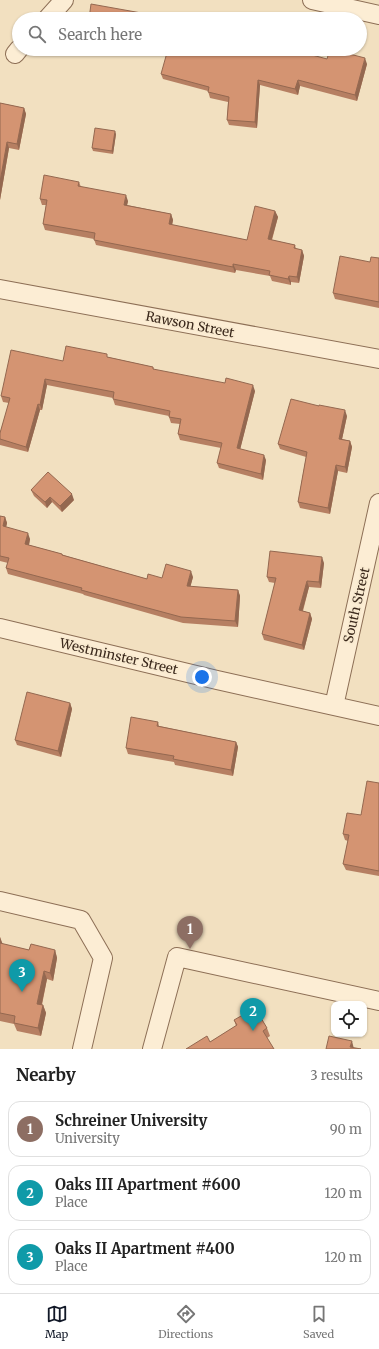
<!DOCTYPE html>
<style>
body{margin:0;font-family:Merriweather,serif;background:#f6f6f6;color:#222}
.controls{position:absolute;right:12px;bottom:12px;display:grid;overflow:hidden;border-radius:8px;box-shadow:0 1px 3px #0004}
.controls button{width:36px;height:36px;display:grid;place-items:center;padding:0;border:0;border-bottom:1px solid #e0e0e0;background:#fff;color:#222;font:20px sans-serif}
.you{position:absolute;left:202px;top:677px;width:14px;height:14px;margin:-10px;border:3px solid #fff;border-radius:50%;background:#1a73e8;box-shadow:0 0 0 6px #1a73e833}
.badge{display:grid;place-items:center;width:26px;height:26px;border-radius:50%;background:#111827;color:#fff;font-size:13px;font-weight:700}
.pin{position:absolute;translate:-50% -33px;filter:drop-shadow(0 1px 2px #0008)}
.pin::after{content:'';position:absolute;top:21px;width:14px;height:12px;background:inherit;clip-path:polygon(0 0,100% 0,50% 100%)}
.list{margin:0;padding:0;list-style:none}
h2{display:flex;justify-content:space-between;align-items:center;height:52px;margin:0;padding:0 16px;font-size:17px}
h2 small{font-size:13px;font-weight:400;color:#767676}
.list li{display:grid;grid-template-columns:26px 1fr auto;gap:12px;align-items:center;box-sizing:border-box;height:56px;margin:0 8px 8px;padding:0 8px;border:1px solid #e0e0e0;border-radius:12px}
.list b{display:block;font-size:15px;white-space:nowrap}
.list p{margin:0;font-size:13px;white-space:nowrap;color:#767676}
.list em{font-size:13px;font-style:normal;color:#767676}
.icon{flex:none;width:22px;height:22px;fill:none;stroke:currentColor;stroke-width:2;stroke-linecap:round;stroke-linejoin:round}
.map{position:relative;flex:none;width:379px;height:1049px;overflow:hidden}
.search{position:absolute;background:#fff;box-shadow:0 1px 3px #0004;left:12px;right:12px;top:12px;height:44px;display:flex;align-items:center;gap:10px;box-sizing:border-box;padding:0 14px;border-radius:22px;color:#767676;font-size:15px}
.sheet{height:244px;background:#fff}
nav{display:flex;justify-content:space-around;align-items:center;box-sizing:border-box;height:56px;border-top:1px solid #e0e0e0;background:#fff;font-size:11px;color:#767676}
nav a{display:grid;justify-items:center;gap:2px}
nav .on{color:#111827}
.map>svg:first-child{display:block}
.lines{fill:none;stroke-linecap:round;stroke-linejoin:round}
.minor-casing{stroke:#8d6f56;stroke-width:20}
.minor{stroke:#fcedd4;stroke-width:18}
.wall{fill:#b67f62}
.shaded-wall{fill:#946850}
.building{fill:#d49472;stroke:#946850}
.labels{text-anchor:middle;stroke-width:3.5;stroke-linejoin:round;paint-order:stroke}
.street-label{font-size:13px;fill:#3b291c;stroke:#f9ead0}
</style>
<div class="map">
<svg width="379" height="1049" viewBox="0 0 379 1049">
<rect width="100%" height="100%" fill="#f2e0c0"/>
<g class="lines">
<g class="minor-casing">
<path id="minor" d="M312,0l67,15
M47,19l17,-19
M15,54l4,-5
M0,289l379,70
M0,628l217,52 162,36
M334,706l45,-203
M0,901l81,19 22,38 -21,91
M152,1049l25,-92 202,44"/>
</g>
<use href="#minor" class="minor"/>
</g>
<path class="wall" d="M270,55l57,4 40,5 -10,37 -57,-15 -2,9 -38,-10 -3,43 -28,-3 -2,-5 1,-18 -18,-4 -2,-7 -45,-12 -2,-5z
M0,103l24,5 2,6 -7,36 -10,-2 -9,52z
M116,134l-3,20 -20,-3 -1,-3z
M79,182l2,5 47,14 -1,4 44,9 2,6 -1,5 75,15 28,-29 3,6 -6,23 23,5 1,4 6,1 2,6 -5,27 -8,-1v3l-19,-4 -2,-5 -34,-6 -1,3 -139,-28 -2,-6 -49,-9 -2,-6 3,-19h-4l-2,-6z
M379,258v50l-44,-9 -2,-6 37,-31z
M108,357l45,10 1,3 101,21 -15,58 26,11 -3,20 -44,-12 -2,-5 4,-15 -41,-8 -2,-6 2,-10 -9,-1 -2,-6v-1l-54,-11 -2,-6v-1l-66,-13 -5,25h-2l-12,42 -28,-7v-12l9,-30 -6,-1 -2,-6 62,-35z
M347,416l-5,23 8,2 2,6 -5,26 -9,-2 -8,43 -30,-6 -2,-6 8,-45 -26,-8 -2,-5z
M31,490l43,10 -12,12 -10,-10 -5,6 -13,-12z
M0,516l5,1 2,6 -1,4 24,12 -1,6 33,9 1,1 84,24 46,-2 -3,10 48,3 2,6 -2,31 -55,-4 -99,-28 -1,-1 -75,-20 -2,-6 2,-5 -8,-2z
M324,563l-3,25 -12,-1 -6,24 7,2 2,6 -8,31 -40,-10 -2,-6 13,-51 -6,-1 -2,-5z
M70,703l2,6 -11,48 -44,-12 -2,-5z
M158,722l1,4 77,16 2,5 -5,29 -58,-11 -1,-3 -46,-8 -2,-6z
M379,783v93l-33,-6 -3,-6 5,-23 -3,-1 -2,-6 18,-19z
M0,937l2,7 27,6h26l2,8 -4,23 -6,-2 -5,26h1l3,8 -5,23 -24,-5 -3,-7 -14,-3z
M234,1020l33,8 3,8 -3,2 -57,4 26,-16z"/>
<path class="shaded-wall" d="M365,58l2,6 -10,37 -2,-6z
M258,80l2,5 -3,43 -2,-6z
M298,80l2,6 -2,9 -3,-6z
M24,108l2,6 -7,36 -2,-6z
M115,131l1,3 -3,20 -1,-3z
M7,142l2,6 -9,52v-18z
M126,195l2,6 -2,9 -2,-5z
M275,211l3,6 -8,28 -2,-6z
M171,214l2,6 -2,10 -2,-6z
M302,250l2,6 -5,27 -2,-6z
M233,264l3,6 -1,3 -2,-6z
M289,276l2,6v3l-3,-6z
M45,379l2,6 -5,25 -2,-5z
M253,385l2,6 -16,63 -2,-6z
M38,404l2,6 -12,42 -2,-5z
M345,410l2,6 -6,28 -2,-5z
M350,441l2,6 -5,26 -2,-6z
M264,455l2,5 -3,20 -2,-6z
M336,465l2,6 -8,43 -2,-6z
M72,494l2,6 -12,12 -2,-6z
M50,497l2,5 -5,6 -2,-6z
M5,517l2,6 -2,9 -2,-6z
M28,533l2,6 -2,11 -3,-6z
M322,557l2,6 -3,25 -2,-6z
M191,571l2,6 -4,15 -2,-6z
M307,581l2,6 -8,29 -2,-6z
M238,590l2,6 -2,31 -3,-6z
M310,613l2,6 -8,31 -2,-5z
M70,703l2,6 -11,48 -3,-6z
M236,742l2,5 -5,29 -2,-6z
M0,937l3,8 -3,2z
M55,950l2,8 -4,23 -3,-8z
M44,971l3,8 -7,33 -3,-8z
M43,1005l3,8 -5,23 -3,-8z
M352,1041l2,8 -4,-2z"/>
<path class="building" d="M91,4l56,10 -1,5h-57z
M168,49h78l24,6 2,-6h18l37,10 3,-10 35,9 -10,37 -57,-15 -3,9 -37,-9 -3,42 -28,-2 2,-23 -21,-5 1,-5 -48,-13z
M0,103l24,5 -7,36 -10,-2 -7,40z
M95,128l20,3 -3,20 -20,-3z
M44,175l35,7 -1,4 48,9 -2,10 47,9 -2,10 78,16 8,-34 20,5 -7,28 27,6 -1,3 8,2 -5,27 -8,-1 -1,3 -19,-4 1,-4 -37,-7v3l-139,-27 1,-7 -52,-9 4,-24 -7,-1z
M340,256l30,6 1,-5 8,1v44l-46,-9z
M66,346l41,8v3l46,10v2l72,14 1,-5 27,7 -16,63 27,7 -3,19 -44,-11 5,-20 -44,-9 3,-15 -12,-2 1,-6 -57,-12 1,-7 -69,-13 -5,26 -2,-1 -12,43 -26,-8v-6l10,-35 -9,-2 10,-46 52,11z
M291,399l28,7v-1l26,5 -6,29 11,2 -5,26 -9,-2 -8,43 -30,-6 9,-50 -29,-8z
M48,472l24,22 -12,12 -10,-9 -5,5 -14,-12z
M0,516l5,1 -2,9 25,7 -3,11 37,10v1l85,24 1,-5 14,4 4,-14 25,7 -4,15 51,4 -3,31 -54,-4 -100,-27 1,-2 -76,-20 3,-10 -9,-2z
M270,551l52,6 -3,25 -12,-1 -8,29 11,3 -8,32 -40,-11 14,-56 -9,-1z
M27,692l43,11 -12,48 -43,-11z
M131,717l27,5 -1,4 79,16 -5,28 -58,-11 1,-3 -48,-8z
M367,781l12,2v88l-36,-7 6,-29 -6,-1 4,-21 14,2z
M0,943l29,7 2,-6 24,6 -5,23 -6,-2 -7,33 6,1 -5,23 -24,-5 1,-7 -15,-3z
M255,1008l12,20 -4,3 11,18h-88l21,-13 3,6 27,-17 -3,-5z
M329,1036l23,5 -2,6 11,2h-35z"/>
<g class="labels">
<g class="street-label">
<text transform="translate(190 324) rotate(11)" y="5">Rawson Street</text>
<text transform="translate(356 605) rotate(-77)" y="5">South Street</text>
<text transform="translate(119 656) rotate(13)" y="5">Westminster Street</text>
</g>
</g>
</svg>
<div class="controls">
<button><svg class="icon" aria-label="locate" viewBox="0 0 24 24"><circle cx="12" cy="12" r="6"/><path d="M12 2v4M12 18v4M2 12h4M18 12h4"/></svg></button>
</div>
<div class="you"></div>
<div class="pin badge" style="left:190px;top:949px;background:#8d6e63">1</div>
<div class="pin badge" style="left:253px;top:1031px;background:#0f9aa8">2</div>
<div class="pin badge" style="left:22px;top:992px;background:#0f9aa8">3</div>
<div class="search"><svg class="icon" aria-label="search" viewBox="0 0 24 24"><circle cx="10" cy="10" r="6"/><path d="M15 15l6 6"/></svg>Search here</div>
</div>
<section class="sheet">
<h2>Nearby<small>3 results</small></h2>
<ul class="list">
<li><span class="badge" style="background:#8d6e63">1</span><div><b>Schreiner University</b><p>University</p></div><em>90 m</em></li>
<li><span class="badge" style="background:#0f9aa8">2</span><div><b>Oaks III Apartment #600</b><p>Place</p></div><em>120 m</em></li>
<li><span class="badge" style="background:#0f9aa8">3</span><div><b>Oaks II Apartment #400</b><p>Place</p></div><em>120 m</em></li>
</ul>
</section>
<nav>
<a class="on"><svg class="icon" aria-label="map" viewBox="0 0 24 24"><path d="M3 6l6-2 6 2 6-2v14l-6 2-6-2-6 2zM9 4v14M15 6v14"/></svg>Map</a>
<a><svg class="icon" aria-label="directions" viewBox="0 0 24 24"><path d="M12 3l9 9-9 9-9-9zM9 14v-3h6M13 9l2 2-2 2"/></svg>Directions</a>
<a><svg class="icon" aria-label="saved" viewBox="0 0 24 24"><path d="M7 4h10v16l-5-4-5 4z"/></svg>Saved</a>
</nav>
